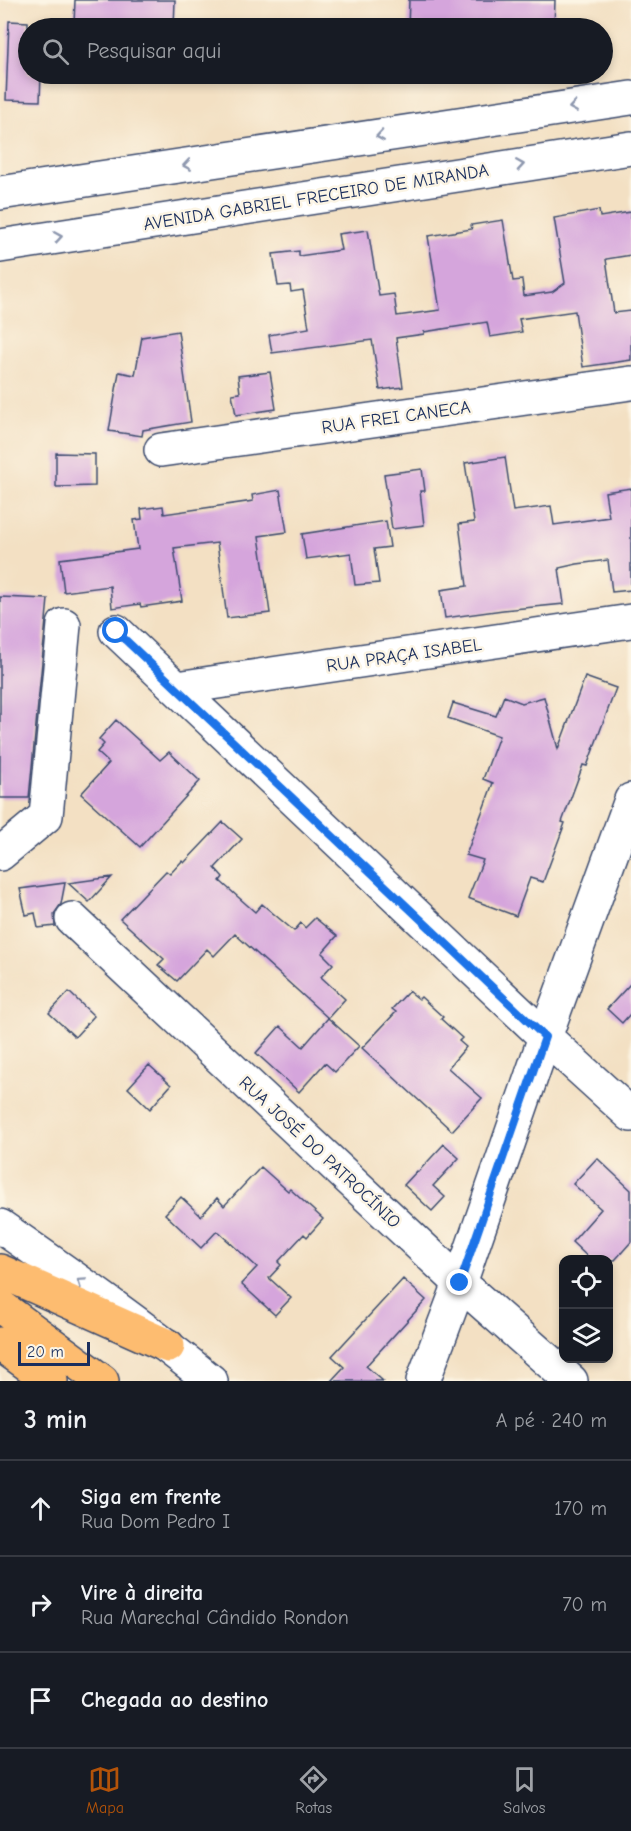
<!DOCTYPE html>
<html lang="pt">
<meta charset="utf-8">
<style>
body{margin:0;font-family:"Comic Neue",sans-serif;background:#242831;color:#f1f3f6}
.controls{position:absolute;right:18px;bottom:18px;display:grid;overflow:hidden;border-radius:12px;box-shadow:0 3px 9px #0003}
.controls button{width:54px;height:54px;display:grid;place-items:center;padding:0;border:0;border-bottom:2px solid #363941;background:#171b24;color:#f1f3f6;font:30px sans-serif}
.scale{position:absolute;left:18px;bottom:15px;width:72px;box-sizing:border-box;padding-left:6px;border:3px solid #1b2f5e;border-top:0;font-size:16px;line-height:21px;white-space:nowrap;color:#1b2f5e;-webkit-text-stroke:4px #fcf5e5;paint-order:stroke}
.stop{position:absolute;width:18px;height:18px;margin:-14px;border:4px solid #1a73e8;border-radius:50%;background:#fff}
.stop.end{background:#1a73e8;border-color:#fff;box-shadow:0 2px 6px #0008}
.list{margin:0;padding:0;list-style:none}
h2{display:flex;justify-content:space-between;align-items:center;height:78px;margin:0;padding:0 24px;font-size:26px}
h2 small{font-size:20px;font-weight:400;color:#9ea1a6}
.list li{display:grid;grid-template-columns:39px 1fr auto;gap:18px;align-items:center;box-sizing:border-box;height:96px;padding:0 24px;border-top:2px solid #363941}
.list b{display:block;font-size:22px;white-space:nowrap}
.list p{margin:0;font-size:20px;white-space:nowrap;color:#9ea1a6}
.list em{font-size:20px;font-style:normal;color:#9ea1a6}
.icon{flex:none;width:33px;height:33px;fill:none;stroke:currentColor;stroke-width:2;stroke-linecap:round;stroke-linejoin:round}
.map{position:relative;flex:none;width:631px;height:1381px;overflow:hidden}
.search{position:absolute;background:#171b24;box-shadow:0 3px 9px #0003;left:18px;right:18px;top:18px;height:66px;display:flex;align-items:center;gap:15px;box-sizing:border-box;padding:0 21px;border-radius:33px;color:#9ea1a6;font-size:22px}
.sheet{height:366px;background:#171b24}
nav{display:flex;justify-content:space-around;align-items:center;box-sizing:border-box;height:84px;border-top:2px solid #363941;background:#171b24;font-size:16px;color:#9ea1a6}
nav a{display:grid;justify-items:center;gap:3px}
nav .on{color:#b45309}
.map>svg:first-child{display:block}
.building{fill:#d5a5dc}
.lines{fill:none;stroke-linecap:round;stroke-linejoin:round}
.minor-casing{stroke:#3b4a6d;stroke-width:36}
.highway-casing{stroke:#3b4a6d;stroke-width:36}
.minor{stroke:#fff;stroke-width:33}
.highway{stroke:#fdbc70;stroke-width:33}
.oneway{stroke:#8d97ae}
.route{stroke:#1a73e8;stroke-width:8}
.labels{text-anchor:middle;stroke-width:5;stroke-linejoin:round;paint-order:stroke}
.street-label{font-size:18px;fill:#1b2f5e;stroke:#fcf5e5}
</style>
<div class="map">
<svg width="631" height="1381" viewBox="0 0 631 1381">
<rect width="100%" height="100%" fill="#fcf5e5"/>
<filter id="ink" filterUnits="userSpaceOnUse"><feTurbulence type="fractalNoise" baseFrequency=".0167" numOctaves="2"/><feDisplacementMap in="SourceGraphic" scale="12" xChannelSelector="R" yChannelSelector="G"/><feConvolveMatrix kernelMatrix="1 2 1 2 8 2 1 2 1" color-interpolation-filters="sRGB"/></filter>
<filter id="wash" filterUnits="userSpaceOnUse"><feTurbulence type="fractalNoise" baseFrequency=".008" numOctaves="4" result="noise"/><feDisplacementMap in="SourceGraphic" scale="24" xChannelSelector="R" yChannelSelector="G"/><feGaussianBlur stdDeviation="1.35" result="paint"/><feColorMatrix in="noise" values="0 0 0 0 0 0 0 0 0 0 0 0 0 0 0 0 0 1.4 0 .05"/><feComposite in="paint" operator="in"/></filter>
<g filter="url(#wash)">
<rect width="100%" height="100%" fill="#f3e0c3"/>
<g id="blocks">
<path class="building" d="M75,0h100l-1,28 -100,-4z
M409,0h146l-1,27 -146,1z
M9,21l19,1v52h13l-1,27 -34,-1z
M599,210l1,7 31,-5v43l-25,4 8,54 17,-2v49l-48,7 -8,-56 -56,8 3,13 -32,5 -3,-15 -63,10v2l-28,4 7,49 -23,3 -8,-50 -100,13 -3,-18 40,-7 -6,-38 -12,2 -1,-7 -12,1 -5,-32 26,-3v5l42,-6 -3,-16 30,-4 11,66 15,-2 3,22 43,-6 -12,-74 44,-7 -1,-4 32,-5 10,61 9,-1 2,16 28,-4 13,-9 -11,-65z
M178,331l13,91 -48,8 -1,6 -33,-5 10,-59 16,3 7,-38z
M270,372l6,37 -40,6 -4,-21 8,-1 -2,-17z
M56,453l39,1v32l-39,1z
M505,457l8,54 38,-5 3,19 55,-8 -4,-25 26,-4v102l-19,2 -4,-32 -31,4 -18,4 5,36 -61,6 -58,8 -4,-28 26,-4 -8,-62 15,-2 -9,-59z
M422,469l3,22h-5l4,34 -32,4 -8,-55z
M280,490l7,42 -28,4 11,77 -43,5 -10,-75 -43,5 8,53 -41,6 -1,-3 -28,4 -2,-22 -46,6 -4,-33 78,-10 -4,-29 8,-1 -1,-10 22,-3 1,8 89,-13 -1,-6z
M386,521l4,26 -16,2 5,34 -24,2 -4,-32 -45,6 -4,-25z
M0,597l48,2 -19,199h-29z
M585,677l31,11 -29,78 -4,-1 -21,57 3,1 -22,59 -13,-4 -14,38 -48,-18 15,-38 -17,-5 27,-72 -10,-4 16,-43 -51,-18 5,-15 43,13 8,-20 18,7 22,-6 14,52z
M116,720l44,40 9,-8 31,29 -60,66 -59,-53 28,-31 -12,-11 7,-8 -5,-5z
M223,822l19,17 -27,29 8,9 -3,4 35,31 7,-8 32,27 7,-8 4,5 10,-10 22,18 -15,17 11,11 -12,13 24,22 -17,19 -93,-84 -21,22 -7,-7 -30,32 -19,-16 6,-6 -44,-40 46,-48 4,3 12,-13 2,2z
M112,877l-23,25 -21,-19z
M65,883l-4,21 -7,10 1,12 -17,2 -3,-15 -9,2 -6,-26z
M631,983v30l-9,10 -15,-14z
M409,991l10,8 2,-2 22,20 -2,2 21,19 -3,3 7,6 -18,21 34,30 -30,33 -90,-83 34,-36 -4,-3z
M69,992l25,24 -19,21 -26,-24z
M328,1018l31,28 -24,26 -10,-9 -26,29 -43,-39 24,-27 23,21z
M149,1065l22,20 -21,24 -22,-21z
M444,1144l15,14 -26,28 12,11 -13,14 -28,-26 13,-14 1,1z
M597,1158l34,32v52l-16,18h-24l-19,-18 29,-33 -28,-25z
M261,1167l27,24 2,-2 33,30 -16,18 -3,-3 -26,28 3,3 -12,13 22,20 -16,17 -34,-31 16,-17 -40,-36 -16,17 -36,-34 16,-17 20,19 16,-18 7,8z
M403,1279l23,21 -60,66 17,15h-52l13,-14 -12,-11z"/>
</g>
</g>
<g filter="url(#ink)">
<use href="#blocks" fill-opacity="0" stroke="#3b4a6d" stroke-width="1.5"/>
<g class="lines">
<g class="minor-casing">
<path id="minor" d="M0,193l631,-95
M0,246l631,-98
M161,450l470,-67
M116,631l429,406 86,78
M177,688l454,-67
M0,854l46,-38 18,-191
M72,919l388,364 111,98
M0,1226c72,50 143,100 211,155
M423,1381l37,-98 85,-246 86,-237"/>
</g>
<g class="highway-casing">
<path id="highway" d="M0,1271l168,75
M0,1306l102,75
M0,1344l51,37"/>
</g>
<use href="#minor" class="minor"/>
<use href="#highway" class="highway"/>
</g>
<defs><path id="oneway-chevron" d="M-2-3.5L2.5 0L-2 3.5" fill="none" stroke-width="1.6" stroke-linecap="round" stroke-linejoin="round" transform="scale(1.5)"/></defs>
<g class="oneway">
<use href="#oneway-chevron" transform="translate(573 107) rotate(171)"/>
<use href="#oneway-chevron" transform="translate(380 136) rotate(171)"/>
<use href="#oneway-chevron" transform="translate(187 165) rotate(171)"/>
<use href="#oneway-chevron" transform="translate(520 165) rotate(-9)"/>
<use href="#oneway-chevron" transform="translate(58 237) rotate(-9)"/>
<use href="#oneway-chevron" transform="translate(81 1282) rotate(-145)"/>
</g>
</g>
<g class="lines" filter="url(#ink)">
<path class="route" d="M116,631l429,406 -85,246"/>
</g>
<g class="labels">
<g class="street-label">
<text transform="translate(316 197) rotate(-9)" y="6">AVENIDA GABRIEL FRECEIRO DE MIRANDA</text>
<text transform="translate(396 417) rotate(-8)" y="6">RUA FREI CANECA</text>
<text transform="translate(404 655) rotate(-8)" y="6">RUA PRAÇA ISABEL</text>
<text transform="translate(320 1152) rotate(43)" y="6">RUA JOSÉ DO PATROCÍNIO</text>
</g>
</g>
</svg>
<div class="controls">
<button><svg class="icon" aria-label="locate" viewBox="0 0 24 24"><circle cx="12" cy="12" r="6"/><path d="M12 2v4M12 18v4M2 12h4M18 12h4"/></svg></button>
<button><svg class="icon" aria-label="layers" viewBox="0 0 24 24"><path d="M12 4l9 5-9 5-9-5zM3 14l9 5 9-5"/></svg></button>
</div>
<div class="scale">20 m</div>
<div class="stop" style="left:116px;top:631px"></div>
<div class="stop end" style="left:460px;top:1283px"></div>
<div class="search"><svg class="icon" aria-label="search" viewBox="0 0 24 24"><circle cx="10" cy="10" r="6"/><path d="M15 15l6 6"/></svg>Pesquisar aqui</div>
</div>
<section class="sheet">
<h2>3 min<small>A pé · 240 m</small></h2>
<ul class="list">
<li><svg class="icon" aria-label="ahead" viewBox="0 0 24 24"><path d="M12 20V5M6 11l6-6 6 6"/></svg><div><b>Siga em frente</b><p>Rua Dom Pedro I</p></div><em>170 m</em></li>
<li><svg class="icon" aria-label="right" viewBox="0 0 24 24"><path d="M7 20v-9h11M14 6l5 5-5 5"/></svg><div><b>Vire à direita</b><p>Rua Marechal Cândido Rondon</p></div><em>70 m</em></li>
<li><svg class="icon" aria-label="arrive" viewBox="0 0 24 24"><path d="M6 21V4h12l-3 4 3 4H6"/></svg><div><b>Chegada ao destino</b></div></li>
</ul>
</section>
<nav>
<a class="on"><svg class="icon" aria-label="map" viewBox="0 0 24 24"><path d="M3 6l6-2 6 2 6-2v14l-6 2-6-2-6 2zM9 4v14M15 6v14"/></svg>Mapa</a>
<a><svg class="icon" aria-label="directions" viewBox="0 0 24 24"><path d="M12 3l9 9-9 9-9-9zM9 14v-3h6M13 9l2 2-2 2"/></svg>Rotas</a>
<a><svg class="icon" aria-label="saved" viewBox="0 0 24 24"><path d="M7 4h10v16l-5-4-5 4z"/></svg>Salvos</a>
</nav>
